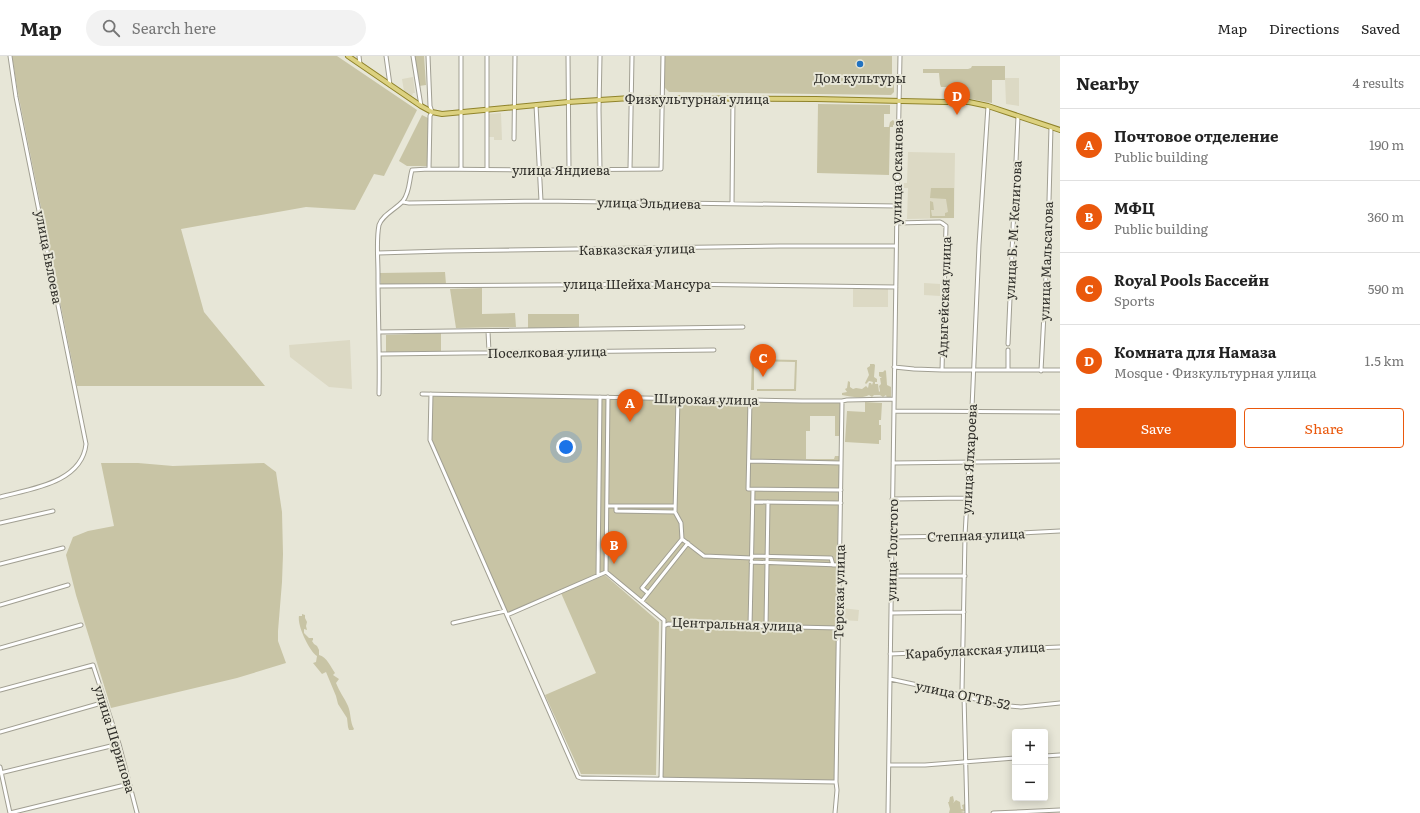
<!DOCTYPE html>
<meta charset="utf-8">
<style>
body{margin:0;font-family:Literata,serif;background:#f2f2f2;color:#222}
.controls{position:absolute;right:12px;bottom:12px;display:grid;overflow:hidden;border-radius:4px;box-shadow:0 2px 10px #0003}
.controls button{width:36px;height:36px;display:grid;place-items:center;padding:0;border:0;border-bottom:1px solid #e0e0e0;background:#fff;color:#222;font:20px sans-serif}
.you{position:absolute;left:566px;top:391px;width:14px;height:14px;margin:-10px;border:3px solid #fff;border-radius:50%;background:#1a73e8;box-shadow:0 0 0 6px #1a73e833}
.badge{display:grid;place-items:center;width:26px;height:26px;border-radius:50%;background:#ea580c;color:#fff;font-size:13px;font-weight:700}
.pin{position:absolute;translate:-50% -33px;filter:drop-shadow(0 1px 2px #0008)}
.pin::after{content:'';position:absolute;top:21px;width:14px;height:12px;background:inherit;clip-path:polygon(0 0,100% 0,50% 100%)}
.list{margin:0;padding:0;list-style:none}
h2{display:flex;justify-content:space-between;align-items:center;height:52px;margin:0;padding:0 16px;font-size:17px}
h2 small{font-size:13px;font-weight:400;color:#767676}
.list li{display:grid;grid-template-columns:26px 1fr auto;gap:12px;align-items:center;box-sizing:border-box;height:72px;padding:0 16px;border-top:1px solid #e0e0e0}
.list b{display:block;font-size:15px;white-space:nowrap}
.list p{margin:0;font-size:13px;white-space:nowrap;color:#767676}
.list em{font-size:13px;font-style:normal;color:#767676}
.actions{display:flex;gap:8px;padding:12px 16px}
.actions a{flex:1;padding:9px 0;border:1px solid #ea580c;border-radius:4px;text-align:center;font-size:14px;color:#ea580c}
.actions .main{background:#ea580c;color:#fff}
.icon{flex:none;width:22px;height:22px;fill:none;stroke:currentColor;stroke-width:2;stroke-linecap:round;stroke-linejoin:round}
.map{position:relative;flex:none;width:1060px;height:757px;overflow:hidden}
header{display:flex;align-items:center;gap:24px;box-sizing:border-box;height:56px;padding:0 20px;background:#fff;border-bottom:1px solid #e0e0e0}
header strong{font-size:19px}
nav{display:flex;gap:22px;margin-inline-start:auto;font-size:14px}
.search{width:280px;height:36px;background:#f2f2f2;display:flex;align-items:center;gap:10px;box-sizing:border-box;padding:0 14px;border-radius:22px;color:#767676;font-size:15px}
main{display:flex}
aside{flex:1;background:#fff}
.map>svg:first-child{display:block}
.built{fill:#dcd9c4}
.green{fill:#c8c4a5}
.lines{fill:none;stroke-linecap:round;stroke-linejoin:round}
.minor-casing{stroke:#a19f92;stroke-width:5}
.major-casing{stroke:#90842b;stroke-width:6}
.minor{stroke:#fff;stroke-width:3}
.major{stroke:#dcd180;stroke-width:4}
.poi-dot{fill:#2172c1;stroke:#e7e6d7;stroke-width:1.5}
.labels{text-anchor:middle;stroke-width:4;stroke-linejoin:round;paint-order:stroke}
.poi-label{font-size:13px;fill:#2f2e29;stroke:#e7e6d7}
.street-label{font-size:13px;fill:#2f2e29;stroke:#e7e6d7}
</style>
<header>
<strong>Map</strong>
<div class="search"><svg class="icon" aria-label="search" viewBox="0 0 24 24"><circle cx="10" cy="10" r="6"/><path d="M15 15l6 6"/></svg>Search here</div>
<nav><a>Map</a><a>Directions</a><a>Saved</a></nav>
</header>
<main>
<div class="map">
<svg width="1060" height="757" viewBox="0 0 1060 757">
<rect width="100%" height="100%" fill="#e7e6d7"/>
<path class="built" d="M413,21l2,16h-2l-1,3 -8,-5 -2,-12z
M1005,22h14v28l-13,-2z
M501,57l1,27h-8v-3h-5l-1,-23z
M908,96l47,1 -1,65 -47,1 1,-31h-4v-5h3z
M924,227l16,1v12l-16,-1z
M853,232l35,1v18h-35z
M350,284l2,49 -23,-2 -39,-30 -1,-12z
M841,552l18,2 -1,11 -17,-1z"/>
<path class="green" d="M12,0h325l80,54 -33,66 -10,-2 -19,36 -49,-3 -125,22 23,83 61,74h-188l-59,-293z
M414,0h10l2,29 -7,1z
M665,0h227v22l2,2v12l-3,3 -222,-3 -4,-4z
M972,10h33v14h-13v23l-21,-4 -12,1v-13h-18l-1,-3 -1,-11h-16v-4h45l3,-1z
M818,48l72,1v9h-6v13h5l1,-5 3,-2 3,4 -3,1v2h-3l-1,48 -72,-2z
M422,59l6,3 -1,48h-20l-8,-5z
M931,132h23v30h-24v-17l3,1 1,8h-3l1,6h13v-3l3,-1 -2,-13 -16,-1z
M445,216l1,12 -65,1 -1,-12z
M482,232v26l33,-1 1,14 -60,1 -6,-39z
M528,258h51v13l-51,1z
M441,277v18l-55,1v-17z
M752,303l45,1 -1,31h-39v-2h37l1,-27 -41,-1v29h-3z
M870,308h4l1,1 -1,12 3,2v3h-2v2h3l1,8 1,-1 -1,-5 2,-2 -1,-6h2l-3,-2v-4h4l2,-2 1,1 1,14 4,2v11h-4l-1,-3 -3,2 -3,-2h-6l-2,2 -3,-2c-7,4 -18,2 -27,0v-2l5,-1 -2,-3 2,-1 1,-7 2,1v5l3,2 3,-1 6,1 4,-3 2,2 1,-5h2l1,2 1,-3 -4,-1 -3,3 -1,-1 4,-8 -2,-7 3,-2z
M431,338l411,7v35h-7v-20h-25v15h-4v28h28l1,-3h6l-5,326 -175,-3 3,-159 -58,-48 -99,43 -77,-175z
M865,346l17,1 -1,17h-2v5h2v15h-2v4l-34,-2 2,-31 18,1z
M101,407h37l35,3 91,-3 12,9 6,40 1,42 -1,28 -4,49v10l8,22 -49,15 -126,30 -35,-113 -10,-40 7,-18 15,-6 26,-5z
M605,519l54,47 -3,153 -75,-1 -36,-79 51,-22 -35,-80z
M302,558l3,1v3l2,4 -1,4 1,4 -3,-1v4l5,5h4v2l-1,1 2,3 3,2 2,4v5c8,2 11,11 16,18l-2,2 6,4 -3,4c3,8 9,16 12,23 3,7 2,16 6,23l-1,1h-4l-1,-3 -1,-9 -9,-14 -2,-8 -10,-24 -4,2 -9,-11 3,-1 1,-6c-8,-5 -20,-31 -18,-40h3z
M953,740l1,5 -1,2 3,-3 4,2 1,7h2l-1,-4 3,-1v7l-4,1 7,1h-19l1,-4 -2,-7h1l1,-5z"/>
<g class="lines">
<g class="minor-casing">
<path id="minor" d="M359,0l1,8
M386,0l4,29
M413,0l8,50
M428,0l2,50 2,6 -2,4 -1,53 110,1 122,-1 2,-113
M461,0v113
M568,0l1,114
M536,49l5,96
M514,83l1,-83
M487,113v-113
M630,113l2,-113
M600,114l-1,-60 1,-54
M403,146l6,1 132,-2 356,5
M732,148l1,-106
M896,167l44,-1 2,1 4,3 -4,144
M378,197l67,-2 335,-5h116
M378,230l302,-2 216,3
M488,275l1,21
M379,276l364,-5
M1008,288l10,-228
M380,298l334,-4
M894,311l20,2 28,1h118
M1008,314v-20
M1041,315l7,-134 3,-110
M379,338c1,-40 -1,-80 -1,-120 0,-16 -2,-34 1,-49 3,-10 17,-16 24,-24 7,-9 6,-21 9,-31l17,-1
M422,338l380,7h40l5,-1 47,-1
M431,338l-1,46 148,337 3,1 255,4
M678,343l-3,113 6,11 1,16 22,17 48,2
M750,344l-2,89 93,1
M894,355l166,1
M749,405l92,2
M893,407l167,-2
M0,441c30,-8 82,-14 86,-53l-70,-347 -6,-41
M892,443l75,-1
M753,446l88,1
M607,450h68
M616,450v5l59,1
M0,467l53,-12
M892,481l73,-1 95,-5
M752,500l79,2 2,7
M751,506l89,3
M0,508l63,-16
M606,516l2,-175
M606,516l58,48
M598,519l2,-178
M891,520h74
M648,537l-6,-5 40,-49
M642,545l46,-58
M0,549l68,-20
M891,557l73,-1
M507,559l99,-43
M453,567l52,-12
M664,570l4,-2 171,4
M750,570l3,-136
M766,570l2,-124
M0,592l81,-23
M890,598l170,-7
M890,623l46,10 63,16 22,2 39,-4
M0,634l93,-25 26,79 18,69
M0,676l105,-30
M1045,700l15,-1
M889,709h36l90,-7
M0,711l10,46
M0,717l119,-29
M661,723l3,-159
M10,757l119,-29
M835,757l2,-23 -1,-8 6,-381
M888,757l9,-607 3,-150
M967,757l-3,-117 -2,-5 3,-155 7,-128 7,-163 9,-139
M993,757l67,-3"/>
</g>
<g class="major-casing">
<path id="major" d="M348,0l73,50 11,6 10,2 126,-12 63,-4 185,1 129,3h24l19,4 72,24"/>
</g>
<use href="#minor" class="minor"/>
<use href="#major" class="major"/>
</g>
<circle class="poi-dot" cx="860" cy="8" r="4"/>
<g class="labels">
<g class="poi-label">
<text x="860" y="27">Дом культуры</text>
</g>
<g class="street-label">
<text x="697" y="48">Физкультурная улица</text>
<text x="561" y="119">улица Яндиева</text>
<text transform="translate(897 116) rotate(-89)" y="5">улица Осканова</text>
<text transform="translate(649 147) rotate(1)" y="5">улица Эльдиева</text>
<text transform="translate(1013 174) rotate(-87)" y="5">улица Б. М. Келигова</text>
<text transform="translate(637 193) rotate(-1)" y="5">Кавказская улица</text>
<text transform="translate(49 201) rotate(79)" y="5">улица Евлоева</text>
<text transform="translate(1046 205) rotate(-88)" y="5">улица Мальсагова</text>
<text x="637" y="233">улица Шейха Мансура</text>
<text transform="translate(944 241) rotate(-88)" y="5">Адыгейская улица</text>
<text transform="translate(547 296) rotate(-1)" y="5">Поселковая улица</text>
<text transform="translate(706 343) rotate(1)" y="5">Широкая улица</text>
<text transform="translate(969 403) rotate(-87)" y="5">улица Ялхароева</text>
<text transform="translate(976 479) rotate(-2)" y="5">Степная улица</text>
<text transform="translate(892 494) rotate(-89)" y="5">улица Толстого</text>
<text transform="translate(839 536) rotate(-89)" y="5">Терская улица</text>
<text transform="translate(737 568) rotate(2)" y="5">Центральная улица</text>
<text transform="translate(975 594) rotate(-3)" y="5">Карабулакская улица</text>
<text transform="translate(963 639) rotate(12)" y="5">улица ОГТБ-52</text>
<text transform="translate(115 683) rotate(73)" y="5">улица Шерипова</text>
</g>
</g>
</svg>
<div class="controls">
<button>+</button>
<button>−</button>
</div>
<div class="you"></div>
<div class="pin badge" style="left:630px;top:366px">A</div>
<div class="pin badge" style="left:614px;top:508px">B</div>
<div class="pin badge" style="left:763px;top:321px">C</div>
<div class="pin badge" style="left:957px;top:59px">D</div>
</div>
<aside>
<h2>Nearby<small>4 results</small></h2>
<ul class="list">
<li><span class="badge">A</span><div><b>Почтовое отделение</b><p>Public building</p></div><em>190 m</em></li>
<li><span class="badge">B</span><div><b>МФЦ</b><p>Public building</p></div><em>360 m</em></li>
<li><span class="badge">C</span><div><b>Royal Pools Бассейн</b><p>Sports</p></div><em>590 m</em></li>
<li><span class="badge">D</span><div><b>Комната для Намаза</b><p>Mosque · Физкультурная улица</p></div><em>1.5 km</em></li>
</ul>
<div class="actions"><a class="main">Save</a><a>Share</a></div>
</aside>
</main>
